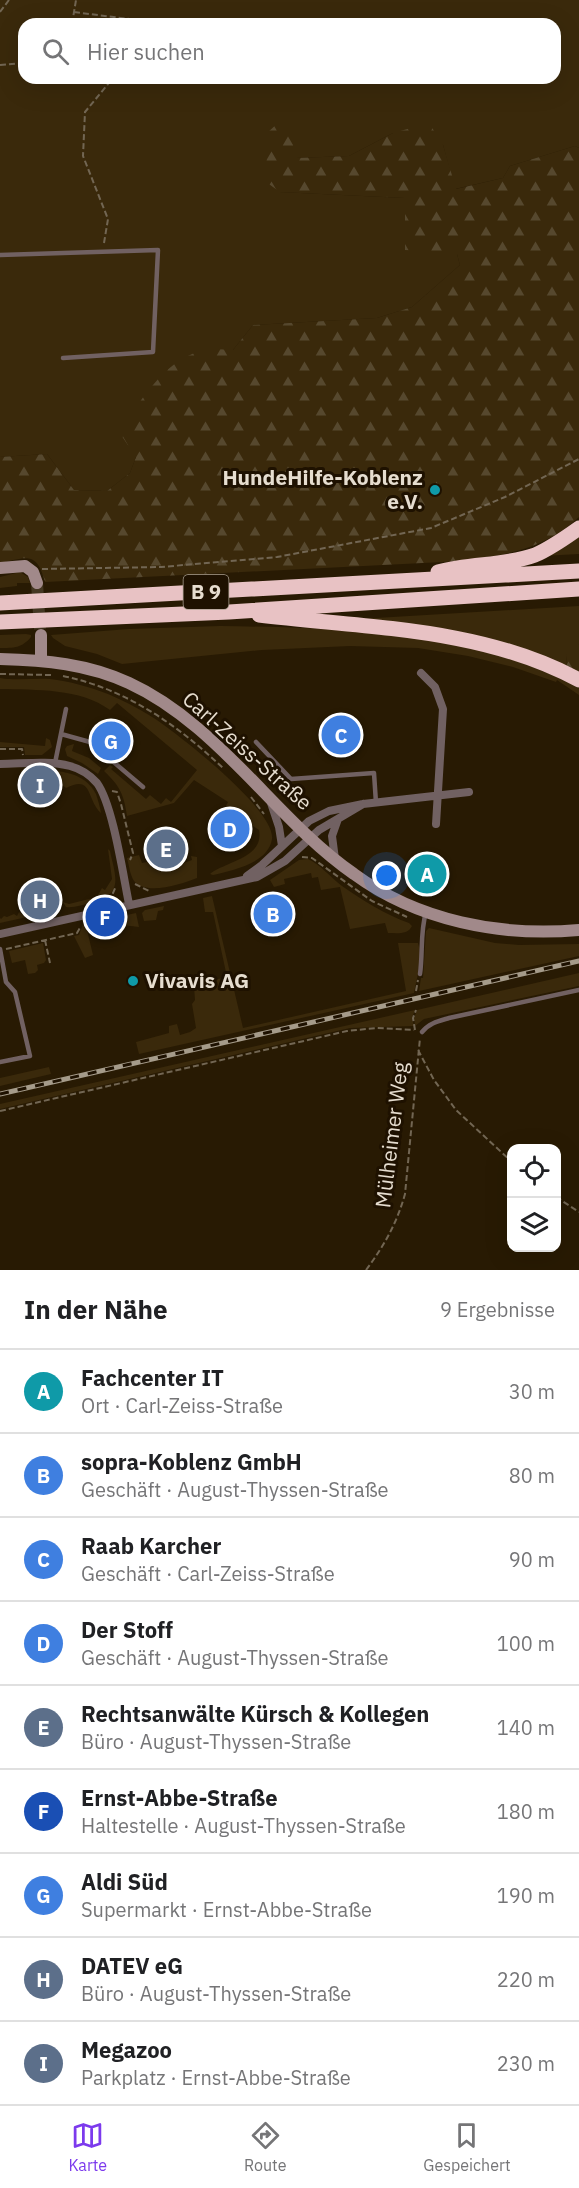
<!DOCTYPE html>
<html lang="de">
<meta charset="utf-8">
<style>
body{margin:0;font-family:"IBM Plex Sans",sans-serif;background:#f6f6f6;color:#202124}
.controls{position:absolute;right:18px;bottom:18px;display:grid;overflow:hidden;border-radius:12px;box-shadow:0 6px 24px #0002}
.controls button{width:54px;height:54px;display:grid;place-items:center;padding:0;border:0;border-bottom:2px solid #e0e0e0;background:#fff;color:#202124;font:30px sans-serif}
.you{position:absolute;left:387px;top:876px;width:21px;height:21px;margin:-15px;border:4px solid #fff;border-radius:50%;background:#1a73e8;box-shadow:0 0 0 9px #1a73e833}
.badge{display:grid;place-items:center;width:39px;height:39px;border-radius:50%;background:#7c3aed;color:#fff;font-size:20px;font-weight:700}
.pin{position:absolute;translate:-50% -50%;border:3px solid #fff;box-shadow:0 2px 6px #0006}
.list{margin:0;padding:0;list-style:none}
h2{display:flex;justify-content:space-between;align-items:center;height:78px;margin:0;padding:0 24px;font-size:26px}
h2 small{font-size:20px;font-weight:400;color:#757577}
.list li{display:grid;grid-template-columns:39px 1fr auto;gap:18px;align-items:center;box-sizing:border-box;height:84px;padding:0 24px;border-top:2px solid #e0e0e0}
.list b{display:block;font-size:22px;white-space:nowrap}
.list p{margin:0;font-size:20px;white-space:nowrap;color:#757577}
.list em{font-size:20px;font-style:normal;color:#757577}
.icon{flex:none;width:33px;height:33px;fill:none;stroke:currentColor;stroke-width:2;stroke-linecap:round;stroke-linejoin:round}
.map{position:relative;flex:none;width:579px;height:1270px;overflow:hidden}
.search{position:absolute;background:#fff;box-shadow:0 6px 24px #0002;left:18px;right:18px;top:18px;height:66px;display:flex;align-items:center;gap:15px;box-sizing:border-box;padding:0 21px;border-radius:18px;color:#757577;font-size:22px}
.sheet{height:834px;background:#fff}
nav{display:flex;justify-content:space-around;align-items:center;box-sizing:border-box;height:84px;border-top:2px solid #e0e0e0;background:#fff;font-size:16px;color:#757577}
nav a{display:grid;justify-items:center;gap:3px}
nav .on{color:#7c3aed}
.map>svg:first-child{display:block}
.grass{fill:#3a290b;fill-rule:evenodd}
.forest{fill:url(#forest-firs)}
.lines{fill:none;stroke-linecap:round;stroke-linejoin:round}
.secondary-tunnel{stroke:#443722;stroke-width:12;stroke-dasharray:12 6;stroke-linecap:butt}
.path{stroke:#726653;stroke-width:2;stroke-dasharray:6 3;stroke-linecap:butt}
.lane{stroke:#716162;stroke-width:4.5}
.street{stroke:#716162;stroke-width:8}
.secondary{stroke:#a1898a;stroke-width:12}
.highway{stroke:#e8c2c4;stroke-width:15}
.rail-casing{stroke:#a59b8a;stroke-width:5}
.rail{stroke:#1e1100;stroke-width:3;stroke-dasharray:9;stroke-linecap:butt}
.culture-dot{fill:#0f9aa8;stroke:#1e1100;stroke-width:2}
.labels{text-anchor:middle;stroke-width:6;stroke-linejoin:round;paint-order:stroke}
.shield{fill:#1e1100;stroke:#aaa091;stroke-width:1.5}
.shield-label{font-size:20px;font-weight:bold;fill:#e6ddcf}
.poi-label{font-size:21px;font-weight:bold;fill:#e6ddcf;stroke:#1e1100;text-anchor:end}
.street-label{font-size:21px;fill:#e6ddcf;stroke:#1e1100}
</style>
<div class="map">
<svg width="579" height="1270" viewBox="0 0 579 1270">
<defs>
<pattern id="forest-firs" width="22" height="20" patternUnits="userSpaceOnUse" patternTransform="scale(1.5)"><rect width="22" height="20" fill="#3a290b"/><path d="M5 1l3.5 6h-7zM16 11l3.5 6h-7z" fill="#56482e"/></pattern>
</defs>
<rect width="100%" height="100%" fill="#281a03"/>
<path class="grass" d="M0,0h579v148l-4,-2 -65,20 -7,12 -48,11 -12,-44 -50,-12 -44,23 -52,2 -17,34 125,6 52,56 3,11 -48,42 -35,11 -124,7 -20,25 -97,107 -6,16 -23,18 -33,-1 -27,-36 -47,3zM24,24h531v54h-531z
M579,532v22l-37,2z
M20,572l8,5 2,6h-13v3l-17,2v-11z
M579,606v38l-13,11 1,11 -208,-47z
M220,626c120,2 250,4 359,62v7l-22,-15 -1,2 -43,-15 -45,-11 -50,-8 -68,-2 -88,4 -140,14 -25,-10 -32,-8 -12,-8 -2,-3 78,-6z
M26,634l5,1v2c-9,11 -17,11 -31,11v-13z
M0,678c17,3 33,0 50,1 19,2 40,8 58,15 14,6 28,13 41,21 25,15 127,95 123,124 -4,25 -40,31 -59,36l-3,-1c14,-12 55,-16 49,-44l-25,-16 1,-3 -9,-5 2,-4 -34,-22 -20,23 -47,13c-3,-21 -7,-30 -23,-45l6,-6 3,2 -2,2 35,30 4,-4 11,9 5,-6 5,4 26,-32 -80,-67 -7,7c-30,-22 -74,-20 -110,-21z
M46,738l4,2 2,7 -10,8h-17l-1,-8h-24v-5l45,4z
M74,744l-2,7 17,7 12,10 -3,6 -16,-11 -15,-7 -2,-7 2,-3z
M21,770c25,0 62,-3 75,24 2,6 4,13 5,19 -15,-14 -8,-39 -35,-25l-4,-3 -10,2 -3,-9 -8,-6 -18,3z
M108,849l2,2c6,27 14,44 -20,52 -8,2 -16,5 -24,4l-3,-5 6,2 28,-7 5,-9 3,2 7,-11z
M156,851l5,20 31,-11 -1,-4 6,1v21c-15,6 -51,18 -63,3 -4,-6 -5,-16 -7,-23l12,-3 3,8 10,-2 -2,-9z
M308,859c13,6 22,18 34,27 20,14 44,29 67,37l3,3c-4,9 -15,7 -24,7l-3,-10 -35,6 -10,-42 -19,3 -3,-13 -6,1 -1,-5 -27,6 1,5 -11,3 -4,-7 29,-20z
M28,895l1,14 3,2 12,-3 1,5 -45,10v-5l1,1 3,-3 3,1 7,-3 3,2 2,-4 3,2 2,-3 -3,-3 5,-5z
M212,896l31,132 163,-37 -8,-48h20c5,16 -1,34 -4,50l-275,61 -3,-12 33,-9v-7l8,-2 3,11 10,-3 6,-4 -4,-24 3,-4 -1,-14 2,-2 31,-7 -14,-65h-8l-2,-14z
M164,906l-1,4 -5,1 -2,9 -12,1 -2,-8 3,-3z
M136,913l3,14 -17,-2v-9z
M114,918l5,8 -15,9 -3,-14z
M89,923l2,6 -4,1 6,25 -8,3 -11,-22 5,-1 4,-11z
M429,928l66,15 24,2 60,-1v12l-160,35 2,-13h2l3,-47z
M43,943l3,17 -2,3 -7,2 1,5 -3,3 -7,1 -3,-14 -13,3 -3,-12z
M579,973v13l-155,33 -9,7 -1,-8 3,-8z
M415,1010l-3,8 2,8 -64,2 -350,81v-5z
M49,1067l2,7 -51,12v-8z"/>
<path class="forest" d="M278,123l11,7 8,28 52,-2 44,-23 36,-10 14,22 13,44 47,-11 7,-12 65,-20 4,2v369c-36,33 -71,37 -117,44l-417,21c-8,-31 -18,-25 -45,-19v-106l47,-3 27,36 33,1 23,-18 6,-16 -17,-25c21,-30 44,-70 81,-81 10,-3 23,-1 33,-1l20,-25 124,-7 35,-11 48,-42 -3,-11 -52,-4v-52l-125,-6 -14,-10 1,-49z
M579,644v28l-12,-6 -1,-11 3,-8z"/>
<g class="lines">
<path class="secondary-tunnel" d="M37,583l3,46"/>
<path class="path" d="M0,12l9,-12
M74,12l94,12
M72,24l4,-24
M0,65l24,-2
M104,243l4,-24 -25,-63 2,-44 28,-34
M42,569l119,-2 116,-10 154,-29 74,-31 74,-38
M0,674l51,1
M63,676c63,13 115,49 161,93
M0,749h22l1,6
M112,791l5,1 4,12 12,49 -3,7
M251,797l13,17
M302,857l10,1 60,43 35,16
M135,884l14,7
M106,900l7,-7 3,-7
M119,918l2,9
M45,940l5,23
M6,949l71,-16 4,-7
M416,991l2,-11
M415,1030l-2,-12 3,-8
M418,1050l16,30 22,30 56,52
M0,1111l347,-80 30,-3 37,2
M556,1197l23,15
M366,1270c18,-24 31,-47 39,-76l15,-156"/>
<path class="lane" d="M0,255l158,-5 -5,102 -90,6
M61,734l29,8 14,-18
M90,742l53,45
M256,742l35,37 83,-6 2,30
M55,763l11,-54
M0,949l6,33 9,10 15,64 -30,6
M420,974c3,-21 0,-42 6,-62
M422,1032c7,-9 17,-11 27,-14l130,-28"/>
<path class="street" d="M421,673l14,14 8,22 -7,115
M0,764c22,0 48,-4 70,2 11,3 20,9 27,17 16,22 26,92 32,121
M270,800l9,27 3,19
M335,859l-3,-23 6,-17
M247,876l15,-11 47,-44 20,-10 34,-7 106,-12
M0,934l257,-57 28,-16 34,-31 44,-26"/>
<path class="secondary" d="M0,568l25,-2 8,6 4,11
M41,635v25
M0,659c45,1 88,5 129,24 50,23 90,63 128,102 30,31 61,64 97,89 64,47 147,63 225,56"/>
<path class="highway" d="M438,572c32,-9 67,-6 97,-17 16,-7 30,-17 44,-27
M0,603l579,-32
M259,615c107,13 222,12 320,65
M0,622l229,-10 350,-23"/>
<g class="rail-casing">
<path id="rail" d="M0,1094l579,-133"/>
</g>
<use href="#rail" class="rail"/>
</g>
<g class="culture-dot">
<circle cx="435" cy="490" r="6"/>
<circle cx="133" cy="981" r="6"/>
</g>
<g class="labels">
<rect class="shield" x="183.5" y="575" width="45" height="34" rx="4.5"/>
<g class="shield-label">
<text x="206" y="599">B 9</text>
</g>
<g class="poi-label">
<text x="423" y="485">HundeHilfe-Koblenz<tspan x="423" dy="24">e.V.</tspan></text>
<text x="145" y="988" text-anchor="start">Vivavis AG</text>
</g>
<g class="street-label">
<text transform="translate(247 751) rotate(42)" y="7">Carl-Zeiss-Straße</text>
<text transform="translate(392 1135) rotate(-83)" y="7">Mülheimer Weg</text>
</g>
</g>
</svg>
<div class="controls">
<button><svg class="icon" aria-label="locate" viewBox="0 0 24 24"><circle cx="12" cy="12" r="6"/><path d="M12 2v4M12 18v4M2 12h4M18 12h4"/></svg></button>
<button><svg class="icon" aria-label="layers" viewBox="0 0 24 24"><path d="M12 4l9 5-9 5-9-5zM3 14l9 5 9-5"/></svg></button>
</div>
<div class="you"></div>
<div class="pin badge" style="left:427px;top:874px;background:#0f9aa8">A</div>
<div class="pin badge" style="left:273px;top:914px;background:#3f7fe0">B</div>
<div class="pin badge" style="left:341px;top:735px;background:#3f7fe0">C</div>
<div class="pin badge" style="left:230px;top:829px;background:#3f7fe0">D</div>
<div class="pin badge" style="left:166px;top:849px;background:#5c6f8a">E</div>
<div class="pin badge" style="left:105px;top:917px;background:#1a4fb4">F</div>
<div class="pin badge" style="left:111px;top:741px;background:#3f7fe0">G</div>
<div class="pin badge" style="left:40px;top:900px;background:#5c6f8a">H</div>
<div class="pin badge" style="left:40px;top:785px;background:#5c6f8a">I</div>
<div class="search"><svg class="icon" aria-label="search" viewBox="0 0 24 24"><circle cx="10" cy="10" r="6"/><path d="M15 15l6 6"/></svg>Hier suchen</div>
</div>
<section class="sheet">
<h2>In der Nähe<small>9 Ergebnisse</small></h2>
<ul class="list">
<li><span class="badge" style="background:#0f9aa8">A</span><div><b>Fachcenter IT</b><p>Ort · Carl-Zeiss-Straße</p></div><em>30 m</em></li>
<li><span class="badge" style="background:#3f7fe0">B</span><div><b>sopra-Koblenz GmbH</b><p>Geschäft · August-Thyssen-Straße</p></div><em>80 m</em></li>
<li><span class="badge" style="background:#3f7fe0">C</span><div><b>Raab Karcher</b><p>Geschäft · Carl-Zeiss-Straße</p></div><em>90 m</em></li>
<li><span class="badge" style="background:#3f7fe0">D</span><div><b>Der Stoff</b><p>Geschäft · August-Thyssen-Straße</p></div><em>100 m</em></li>
<li><span class="badge" style="background:#5c6f8a">E</span><div><b>Rechtsanwälte Kürsch &amp; Kollegen</b><p>Büro · August-Thyssen-Straße</p></div><em>140 m</em></li>
<li><span class="badge" style="background:#1a4fb4">F</span><div><b>Ernst-Abbe-Straße</b><p>Haltestelle · August-Thyssen-Straße</p></div><em>180 m</em></li>
<li><span class="badge" style="background:#3f7fe0">G</span><div><b>Aldi Süd</b><p>Supermarkt · Ernst-Abbe-Straße</p></div><em>190 m</em></li>
<li><span class="badge" style="background:#5c6f8a">H</span><div><b>DATEV eG</b><p>Büro · August-Thyssen-Straße</p></div><em>220 m</em></li>
<li><span class="badge" style="background:#5c6f8a">I</span><div><b>Megazoo</b><p>Parkplatz · Ernst-Abbe-Straße</p></div><em>230 m</em></li>
</ul>
</section>
<nav>
<a class="on"><svg class="icon" aria-label="map" viewBox="0 0 24 24"><path d="M3 6l6-2 6 2 6-2v14l-6 2-6-2-6 2zM9 4v14M15 6v14"/></svg>Karte</a>
<a><svg class="icon" aria-label="directions" viewBox="0 0 24 24"><path d="M12 3l9 9-9 9-9-9zM9 14v-3h6M13 9l2 2-2 2"/></svg>Route</a>
<a><svg class="icon" aria-label="saved" viewBox="0 0 24 24"><path d="M7 4h10v16l-5-4-5 4z"/></svg>Gespeichert</a>
</nav>
